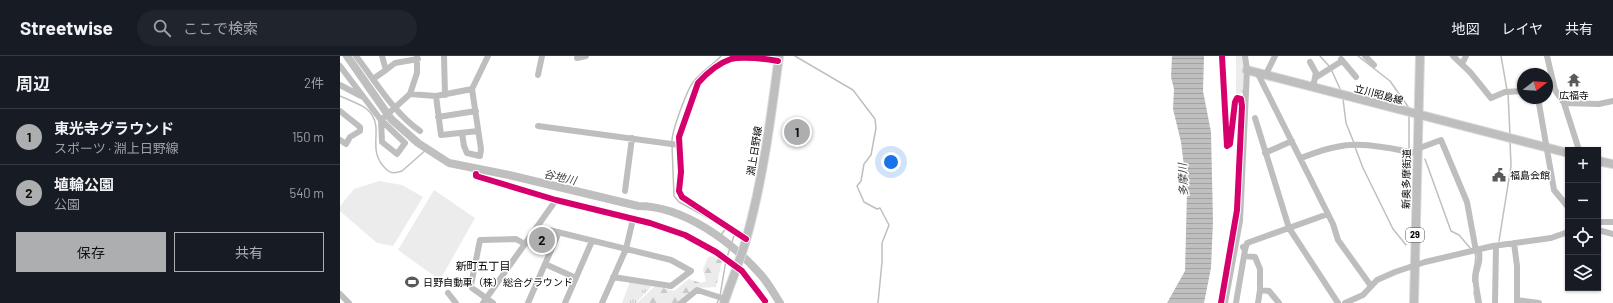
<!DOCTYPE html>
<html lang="ja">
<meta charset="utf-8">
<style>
body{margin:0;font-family:Barlow,"Noto Sans JP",sans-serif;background:#20242c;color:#f1f3f6}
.controls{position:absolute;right:12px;bottom:12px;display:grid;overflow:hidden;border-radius:0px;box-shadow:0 1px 3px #0004}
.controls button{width:36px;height:36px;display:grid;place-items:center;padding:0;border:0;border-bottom:1px solid #363941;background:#171b24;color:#f1f3f6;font:20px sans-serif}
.compass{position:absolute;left:1177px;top:12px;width:36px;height:36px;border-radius:50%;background:#171b24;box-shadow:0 1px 3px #0004;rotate:73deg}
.you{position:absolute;left:551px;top:106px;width:14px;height:14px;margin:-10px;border:3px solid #fff;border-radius:50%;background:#1a73e8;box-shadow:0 0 0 6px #1a73e833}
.badge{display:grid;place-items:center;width:26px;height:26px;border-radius:50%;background:#adaeaf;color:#111;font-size:13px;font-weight:700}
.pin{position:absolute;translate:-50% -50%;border:2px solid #fff;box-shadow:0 1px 4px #0006}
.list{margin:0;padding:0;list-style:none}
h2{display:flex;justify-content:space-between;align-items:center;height:52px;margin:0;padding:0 16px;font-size:17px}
h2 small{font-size:13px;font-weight:400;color:#9ea1a6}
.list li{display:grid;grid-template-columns:26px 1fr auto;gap:12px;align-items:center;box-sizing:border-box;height:56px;padding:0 16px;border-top:1px solid #363941}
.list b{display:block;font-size:15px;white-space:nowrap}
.list p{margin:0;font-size:13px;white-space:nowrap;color:#9ea1a6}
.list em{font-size:13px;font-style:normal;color:#9ea1a6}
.actions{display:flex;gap:8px;padding:12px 16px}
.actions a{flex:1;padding:9px 0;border:1px solid #adaeaf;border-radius:0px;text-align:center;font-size:14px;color:#adaeaf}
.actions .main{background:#adaeaf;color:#111}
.icon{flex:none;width:22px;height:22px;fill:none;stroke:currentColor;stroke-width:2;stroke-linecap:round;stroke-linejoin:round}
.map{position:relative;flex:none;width:1273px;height:247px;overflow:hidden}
header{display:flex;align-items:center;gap:24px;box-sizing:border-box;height:56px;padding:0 20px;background:#171b24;border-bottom:1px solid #363941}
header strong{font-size:19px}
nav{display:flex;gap:22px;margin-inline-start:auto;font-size:14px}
.search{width:280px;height:36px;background:#20242c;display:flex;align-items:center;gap:10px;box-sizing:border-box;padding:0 14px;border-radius:22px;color:#9ea1a6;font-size:15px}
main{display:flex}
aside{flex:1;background:#171b24}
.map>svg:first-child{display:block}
.grass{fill:url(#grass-tufts)}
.forest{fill:url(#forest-firs)}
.pitch{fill:#ececec}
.water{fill:url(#water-rules)}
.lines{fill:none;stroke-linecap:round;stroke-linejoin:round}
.stream{stroke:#bfbfbf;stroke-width:1.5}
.river{stroke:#bfbfbf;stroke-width:8}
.major-casing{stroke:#dbdbdb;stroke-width:10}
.minor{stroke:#bebebe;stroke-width:6}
.major{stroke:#bebebe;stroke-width:8}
.cycleway-casing{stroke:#fff;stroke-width:8}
.cycleway{stroke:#d6006c;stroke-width:6}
.labels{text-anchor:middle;stroke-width:3;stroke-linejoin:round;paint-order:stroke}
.shield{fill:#fff;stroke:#4c4c4c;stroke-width:1}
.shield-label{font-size:9px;font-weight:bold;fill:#000}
.street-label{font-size:10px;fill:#000;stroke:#fff}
.poi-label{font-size:10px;fill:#000;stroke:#fff;text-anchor:start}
.water-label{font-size:11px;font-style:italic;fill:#444;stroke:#fff}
.neighbourhood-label{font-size:11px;fill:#000;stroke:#fff}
</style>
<header>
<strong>Streetwise</strong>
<div class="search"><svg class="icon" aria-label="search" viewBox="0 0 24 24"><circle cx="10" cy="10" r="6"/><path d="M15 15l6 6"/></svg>ここで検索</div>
<nav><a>地図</a><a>レイヤ</a><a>共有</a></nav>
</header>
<main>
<aside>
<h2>周辺<small>2件</small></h2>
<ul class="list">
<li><span class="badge">1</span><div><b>東光寺グラウンド</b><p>スポーツ · 淵上日野線</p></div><em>150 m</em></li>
<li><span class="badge">2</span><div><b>埴輪公園</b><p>公園</p></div><em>540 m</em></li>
</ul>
<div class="actions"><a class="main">保存</a><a>共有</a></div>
</aside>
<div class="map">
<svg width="1273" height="247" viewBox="0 0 1273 247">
<defs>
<pattern id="grass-tufts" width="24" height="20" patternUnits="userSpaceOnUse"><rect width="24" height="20" fill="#ececec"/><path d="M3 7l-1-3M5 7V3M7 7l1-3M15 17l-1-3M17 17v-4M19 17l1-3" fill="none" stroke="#c9c9c9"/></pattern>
<pattern id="forest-firs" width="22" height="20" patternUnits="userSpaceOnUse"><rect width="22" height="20" fill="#ececec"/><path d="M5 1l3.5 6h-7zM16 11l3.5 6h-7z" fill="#c9c9c9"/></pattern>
<pattern id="water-rules" width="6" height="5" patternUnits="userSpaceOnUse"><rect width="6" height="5" fill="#bfbfbf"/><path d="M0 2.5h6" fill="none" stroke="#a2a2a2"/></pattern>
</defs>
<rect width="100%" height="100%" fill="#fff"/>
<path class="grass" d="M896,0h7l2,13 -2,24 -7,2z
M197,171l22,5 -11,24 -24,-10z
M290,226l22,4 -16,17h-14z"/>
<path class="forest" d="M373,200l9,5 -6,26 -18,1 -19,15h-42l18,-17 19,5 15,-12 12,4 5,-2 -3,-12 5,-12z"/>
<path class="pitch" d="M39,125l23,4 21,12 -30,49 -16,-3 -37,-32v-5l14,-17z
M94,134l41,28 -35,62 -42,-30z"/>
<path class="water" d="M832,0h32l-1,35 8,41 2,89 -2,47 -7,35h-37l18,-32 2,-80 -6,-49 -8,-33 1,-20 -3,-12z"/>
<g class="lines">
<path class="stream" d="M455,0l58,34 22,29 1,9 -5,27 -7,9 -3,17 -4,5 7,16 13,7 3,-1 9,17 -7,18v19l-4,41
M980,0l9,10
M1018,0l32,25 19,27
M1161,0l6,34
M991,13l10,22
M1168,37l2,42
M0,40c10,5 26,9 32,19 11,17 -6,36 15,55 5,4 9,3 15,1l25,-22
M1003,43l3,24 8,20
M332,85c0,-10 15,-52 22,-60 8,-10 19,-16 27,-25
M332,89l2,51 5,6 31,17
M1015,91l8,21 30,61 13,16
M1069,92v-32
M1085,103l26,72 8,4 12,14
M379,182l7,-10
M1159,185l12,-75 -1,-25
M387,201l7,-21
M1133,226c-2,-9 5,-21 2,-29
M1134,236l2,11
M380,240l6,-36
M377,247l2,-4"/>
<path class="river" d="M7,0l44,63 27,24 31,20 60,12 129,31c46,0 94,36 123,69 8,9 13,19 19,28"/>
<g class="major-casing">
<path id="major" d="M907,14l321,83
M1258,105l15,3
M384,247c7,-21 16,-42 22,-63 17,-60 25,-123 33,-184
M1074,247l6,-247"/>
</g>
<path class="minor" d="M16,0c20,26 38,57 64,75
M104,0l1,39
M1025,0l9,9
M1113,0l17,16 21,26 14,-6 18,-1
M1207,0l8,34 9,13 15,47
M237,2l9,-2
M1001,3l15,18
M970,6l6,11 -3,14
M1122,8l4,-8
M0,10l41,54 29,-26 26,2 36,-7
M46,14l9,-7 23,-4
M917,16l76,152 5,16 33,46
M926,18l9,-18
M198,19l4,-19
M975,22l27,-17
M33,23l13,-9 -4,-14
M0,29l21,11
M70,38l7,-21v-17
M96,40l5,39 37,-4
M1198,42l16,92 14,17
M1224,47l35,1 14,-3
M0,55l20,16v4l-10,6 -4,7 -6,-4
M98,61l38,-6
M915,62l34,110 49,75
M41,64l24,23 -8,11 -15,-12z
M198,70l141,19
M122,77l2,13 3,7 13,3 1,-7 -9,-60 16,-33
M1077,93l24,-9 26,62 9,49
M925,97l27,-12
M961,102c11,-4 23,-9 35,-11 26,-6 55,2 81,6
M136,118v2l80,24 94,23 35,12 31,17 26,19 23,30
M285,135l7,-53
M1258,166h15
M197,171l134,33 20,11 -20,15 -58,-9
M1258,174l15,4
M406,183l-64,-42 -3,-6 2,-19 -2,-35 19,-54c8,-9 21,-20 33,-24 10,-3 37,0 47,2
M1174,187l3,23v37
M905,194l2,-7 81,-29
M904,200l11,1 5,12v21
M205,208l31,14
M118,226l13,3
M108,237l8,10
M0,238l9,9
M1177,244l22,3
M143,247l73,-103
M153,247l-21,-15 -1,-3 9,-45 36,-1 9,5
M188,247l31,-71
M225,247l27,-62
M262,247l24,-54 7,-30
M341,247l16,-13 28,9
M885,247l15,-82 7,-151 -2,-14
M896,247l9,-53 -2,-3
M918,247l2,-13 9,1 10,12
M1005,247l18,-8 14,-15 18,-8 30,-10 68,-16 58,-8 17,-6
M1139,247c-1,-9 -5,-21 -3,-30 3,-11 4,-11 3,-23
M1155,247l1,-57"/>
<use href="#major" class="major"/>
<g class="cycleway-casing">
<path id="cycleway" d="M136,118v2l80,24 94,23 35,12 31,17 26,19 23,30
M406,183l-64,-42 -3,-6 2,-19 -2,-35 19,-54c8,-9 21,-20 33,-24 10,-3 37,0 47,2
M881,247l16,-93 5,-104 -1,-7 -4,-1 -2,4 -5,42 -3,2 -5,-90"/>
</g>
<use href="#cycleway" class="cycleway"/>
</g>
<defs>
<g id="temple-bare" transform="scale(1.08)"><path d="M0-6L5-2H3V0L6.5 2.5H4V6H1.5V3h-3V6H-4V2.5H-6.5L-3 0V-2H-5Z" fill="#595959" stroke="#fff" stroke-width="2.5" paint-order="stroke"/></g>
<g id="civic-bare" transform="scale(1.08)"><path d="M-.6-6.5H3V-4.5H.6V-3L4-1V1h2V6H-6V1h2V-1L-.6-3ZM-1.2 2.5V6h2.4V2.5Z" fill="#595959" stroke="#fff" stroke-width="2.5" paint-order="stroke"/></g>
<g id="stadium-bare" transform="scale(1.08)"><path d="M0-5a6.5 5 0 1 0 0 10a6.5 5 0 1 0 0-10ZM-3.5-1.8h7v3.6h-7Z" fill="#595959" stroke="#fff" stroke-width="2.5" paint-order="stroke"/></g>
</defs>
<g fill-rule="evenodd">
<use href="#temple-bare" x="1234" y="24"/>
<use href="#civic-bare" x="1159" y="119"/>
<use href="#stadium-bare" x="72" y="226"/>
</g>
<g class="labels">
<rect class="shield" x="1066" y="172" width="18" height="14" rx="3"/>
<g class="shield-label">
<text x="1075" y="182">29</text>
</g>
<g class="street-label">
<text transform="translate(1039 38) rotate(15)" y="4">立川昭島線</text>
<text transform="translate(414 95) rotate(-81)" y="4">淵上日野線</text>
<text transform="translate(1066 123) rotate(-89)" y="4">新奥多摩街道</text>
</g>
<g class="poi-label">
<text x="1234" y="43" text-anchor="middle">広福寺</text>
<text x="1170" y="123">福島会館</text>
<text x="83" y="230">日野自動車（株）総合グラウンド</text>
</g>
<g class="water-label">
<text transform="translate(220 121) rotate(13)" y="4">谷地川</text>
<text transform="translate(843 124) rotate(-92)" y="4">多摩川</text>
</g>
<g class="neighbourhood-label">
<text x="143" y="214">新町五丁目</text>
</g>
</g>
</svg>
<div class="controls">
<button>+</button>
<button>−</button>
<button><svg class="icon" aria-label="locate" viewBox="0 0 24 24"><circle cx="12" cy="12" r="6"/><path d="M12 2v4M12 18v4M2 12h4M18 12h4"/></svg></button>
<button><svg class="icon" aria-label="layers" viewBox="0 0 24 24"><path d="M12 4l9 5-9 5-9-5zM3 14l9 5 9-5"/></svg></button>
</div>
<svg class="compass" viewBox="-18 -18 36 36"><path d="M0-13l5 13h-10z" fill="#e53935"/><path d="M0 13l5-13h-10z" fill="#9ea1a6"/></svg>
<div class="you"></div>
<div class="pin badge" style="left:457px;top:76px">1</div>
<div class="pin badge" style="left:202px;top:184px">2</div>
</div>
</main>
